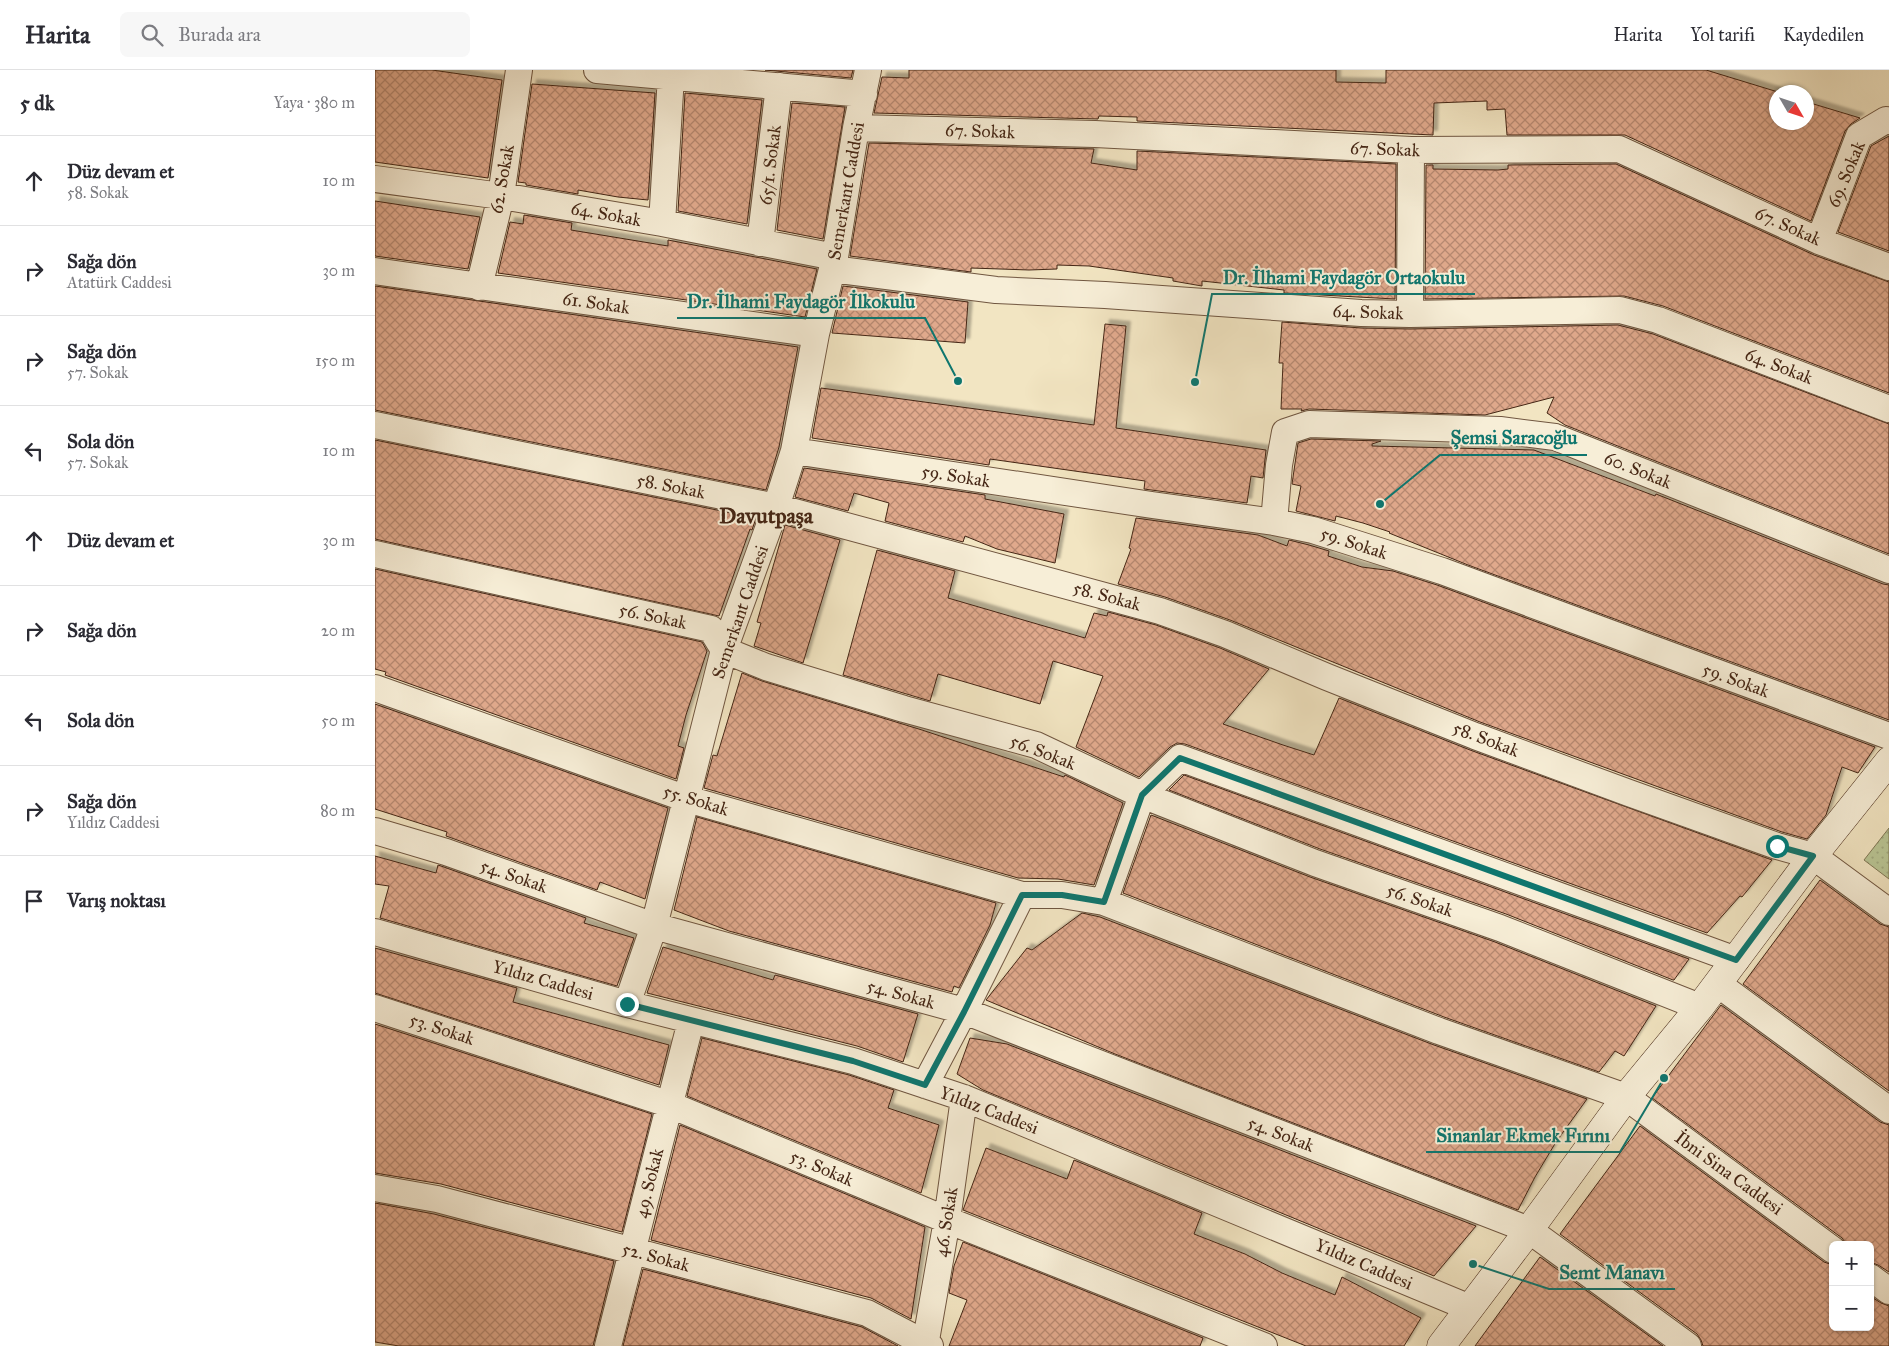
<!DOCTYPE html>
<html lang="tr">
<meta charset="utf-8">
<style>
body{margin:0;font-family:"IM FELL Great Primer",serif;background:#f7f7f7;color:#2b2b33}
.controls{position:absolute;right:15px;bottom:15px;display:grid;overflow:hidden;border-radius:8px;box-shadow:0 1px 4px #0004}
.controls button{width:45px;height:45px;display:grid;place-items:center;padding:0;border:0;border-bottom:1px solid #e1e1e2;background:#fff;color:#2b2b33;font:25px sans-serif}
.compass{position:absolute;left:1394px;top:15px;width:45px;height:45px;border-radius:50%;background:#fff;box-shadow:0 1px 4px #0004;rotate:129deg}
.stop{position:absolute;width:15px;height:15px;margin:-11px;border:4px solid #0f766e;border-radius:50%;background:#fff}
.stop.end{background:#0f766e;border-color:#fff;box-shadow:0 1px 5px #0008}
.list{margin:0;padding:0;list-style:none}
h2{display:flex;justify-content:space-between;align-items:center;height:65px;margin:0;padding:0 20px;font-size:21px}
h2 small{font-size:16px;font-weight:400;color:#7c7c81}
.list li{display:grid;grid-template-columns:32px 1fr auto;gap:15px;align-items:center;box-sizing:border-box;height:90px;padding:0 20px;border-top:1px solid #e1e1e2}
.list b{display:block;font-size:19px;white-space:nowrap}
.list p{margin:0;font-size:16px;white-space:nowrap;color:#7c7c81}
.list em{font-size:16px;font-style:normal;color:#7c7c81}
.icon{flex:none;width:28px;height:28px;fill:none;stroke:currentColor;stroke-width:2;stroke-linecap:round;stroke-linejoin:round}
.map{position:relative;flex:none;width:1514px;height:1276px;overflow:hidden}
header{display:flex;align-items:center;gap:30px;box-sizing:border-box;height:70px;padding:0 25px;background:#fff;border-bottom:1px solid #e1e1e2}
header strong{font-size:24px}
nav{display:flex;gap:28px;margin-inline-start:auto;font-size:18px}
.search{width:350px;height:45px;background:#f7f7f7;display:flex;align-items:center;gap:12px;box-sizing:border-box;padding:0 18px;border-radius:8px;color:#7c7c81;font-size:19px}
main{display:flex}
aside{flex:1;background:#fff}
.map>svg:first-child{display:block}
.park{fill:url(#park-dots);stroke:#7f7654}
.building{fill:url(#building-cross-hatch);stroke:#452615;filter:url(#shadow)}
.lines{fill:none;stroke-linecap:round;stroke-linejoin:round}
.street-casing{stroke:#705640;stroke-width:28}
.secondary-casing{stroke:#452615;stroke-width:29}
.street{stroke:#f7eed7;stroke-width:26}
.secondary{stroke:#f7eed7;stroke-width:28}
.route{stroke:#0f766e;stroke-width:6}
.labels{text-anchor:middle;stroke-width:4;stroke-linejoin:round;paint-order:stroke}
.street-label{font-size:18px;fill:#452615;stroke:#f7eed7}
.district-label{font-size:22px;font-weight:bold;fill:#452615;stroke:#f7eed7}
.leader{fill:none;stroke:#0f766e;stroke-width:2}
.callout-dot{fill:#0f766e;stroke:#f7eed7;stroke-width:2}
.callout-label{font-size:19px;text-anchor:middle;font-weight:bold;fill:#0f766e;stroke:#f7eed7;stroke-width:4;stroke-linejoin:round;paint-order:stroke}
</style>
<header>
<strong>Harita</strong>
<div class="search"><svg class="icon" aria-label="search" viewBox="0 0 24 24"><circle cx="10" cy="10" r="6"/><path d="M15 15l6 6"/></svg>Burada ara</div>
<nav><a>Harita</a><a>Yol tarifi</a><a>Kaydedilen</a></nav>
</header>
<main>
<aside>
<h2>5 dk<small>Yaya · 380 m</small></h2>
<ul class="list">
<li><svg class="icon" aria-label="ahead" viewBox="0 0 24 24"><path d="M12 20V5M6 11l6-6 6 6"/></svg><div><b>Düz devam et</b><p>58. Sokak</p></div><em>10 m</em></li>
<li><svg class="icon" aria-label="right" viewBox="0 0 24 24"><path d="M7 20v-9h11M14 6l5 5-5 5"/></svg><div><b>Sağa dön</b><p>Atatürk Caddesi</p></div><em>30 m</em></li>
<li><svg class="icon" aria-label="right" viewBox="0 0 24 24"><path d="M7 20v-9h11M14 6l5 5-5 5"/></svg><div><b>Sağa dön</b><p>57. Sokak</p></div><em>150 m</em></li>
<li><svg class="icon" aria-label="left" viewBox="0 0 24 24"><path d="M17 20v-9H6M10 6l-5 5 5 5"/></svg><div><b>Sola dön</b><p>57. Sokak</p></div><em>10 m</em></li>
<li><svg class="icon" aria-label="ahead" viewBox="0 0 24 24"><path d="M12 20V5M6 11l6-6 6 6"/></svg><div><b>Düz devam et</b></div><em>30 m</em></li>
<li><svg class="icon" aria-label="right" viewBox="0 0 24 24"><path d="M7 20v-9h11M14 6l5 5-5 5"/></svg><div><b>Sağa dön</b></div><em>20 m</em></li>
<li><svg class="icon" aria-label="left" viewBox="0 0 24 24"><path d="M17 20v-9H6M10 6l-5 5 5 5"/></svg><div><b>Sola dön</b></div><em>50 m</em></li>
<li><svg class="icon" aria-label="right" viewBox="0 0 24 24"><path d="M7 20v-9h11M14 6l5 5-5 5"/></svg><div><b>Sağa dön</b><p>Yıldız Caddesi</p></div><em>80 m</em></li>
<li><svg class="icon" aria-label="arrive" viewBox="0 0 24 24"><path d="M6 21V4h12l-3 4 3 4H6"/></svg><div><b>Varış noktası</b></div></li>
</ul>
</aside>
<div class="map">
<svg width="1514" height="1276" viewBox="0 0 1514 1276">
<defs>
<pattern id="park-dots" width="8" height="8" patternUnits="userSpaceOnUse" patternTransform="scale(1.25)"><rect width="8" height="8" fill="#b9c594"/><path d="M2 2h.1M6 6h.1" fill="none" stroke="#a0a97f" stroke-width="1.8" stroke-linecap="round"/></pattern>
<pattern id="building-cross-hatch" width="8" height="8" patternUnits="userSpaceOnUse" patternTransform="scale(1.25)"><rect width="8" height="8" fill="#e0a98c"/><path d="M0 0l8 8M0 8l8-8" fill="none" stroke="#b78971"/></pattern>
<filter id="shadow"><feDropShadow dx="4.5" dy="-4.5" stdDeviation="1" flood-color="#0004"/></filter>
</defs>
<rect width="100%" height="100%" fill="#f2e5c2"/>
<filter id="stains"><feTurbulence type="fractalNoise" baseFrequency=".004" numOctaves="4"/><feColorMatrix values="0 0 0 0 .2 0 0 0 0 .09 0 0 0 0 .02 0 0 0 .5 -.17"/></filter>
<radialGradient id="worn" r=".72"><stop offset=".6" stop-color="#630" stop-opacity="0"/><stop offset="1" stop-color="#630" stop-opacity=".3"/></radialGradient>
<path class="park" d="M1514,758v51l-25,-19z"/>
<path class="building" d="M0,0h57l70,10 -14,98 -113,-16z
M390,0h88l-2,8z
M534,0h427v12l50,1v-13h320l72,22 -1,30h30v-20l53,16 -9,6 -6,7 -34,90 -186,-86h-118l-2,-26 -18,1v-9l-53,2 -1,32 -296,-14v-4l-38,-1 -1,3 -224,-6 8,-36 27,1z
M157,14l123,9 -7,107 -30,-3 -40,-7v4l-52,-9v-2l-8,-1z
M310,23l77,7 -15,124 -69,-13z
M417,33l53,4 -22,132 -46,-9z
M1514,66v115l-51,-19 33,-86z
M494,73l225,6 -3,14 46,7v-19l259,13 -1,135 -111,-6v-3l-82,-9v5l-29,-5v-3l-84,-12 -32,-1v4l-28,1 -58,-2v4l-121,-16z
M1241,94l198,91 75,27v111l-226,-87 -39,-10 -199,3 1,-134h7v4l65,1 10,-1v-4z
M0,131l105,16 -12,52 -93,-13z
M149,145l48,8 -1,7 97,16v-6l149,29 -12,48 -307,-44 12,-51 13,2z
M0,216l423,61 -19,100 -13,43 -391,-80z
M468,216l125,16 -3,41 -133,-10z
M907,252l79,6 49,1 208,-4 35,9 236,90v130l-324,-129 -18,-12 7,-16 -69,18 -176,-6 -8,2 1,-2h-21l2,-46h-4z
M730,254l21,2 -10,102 150,22 -3,28 -12,-2 -4,27 -103,-14 1,-8 -155,-22 -1,6 -177,-27 9,-50 273,37z
M936,369l70,2 -9,3v2l162,4 121,46 1,-2 227,90 6,1v135l-421,-155 -79,-32 1,-1 -27,-9 -27,-7 -1,5 -39,-10 5,-25 -9,-2 6,-41z
M0,370l381,78 -4,12 -2,-1 -31,87 -344,-77z
M429,398l181,27v4l79,15 -9,49 -58,-14 -32,-13 -2,6 -78,-21 4,-18 -35,-10 -6,18 -53,-14z
M761,448l122,17 29,11 2,-6 20,5 20,6 -1,5 34,11 31,4 44,14 438,162 -17,26 -16,-6 -16,48 -19,24 -25,-7 -302,-110 -250,-102 -65,-23 -47,-13 13,-35 -2,-1z
M410,455l55,15 -37,123 -49,-17 7,-23 -4,-1z
M502,480l78,21 -7,27 137,40 9,-25 13,3 1,-4 48,13 64,23 49,21 -46,55 60,21 31,10 25,-57 131,52 302,110 -30,37 -2,-1 -33,37 -522,-189 -8,-1 -7,4 -31,30 -63,-30 27,-71 -50,-15 -13,43 -102,-30 -8,27 -87,-26z
M0,499l327,73 5,9 -21,64 -8,31 6,2 -8,31 -291,-104 1,-3 -11,-3z
M367,603l20,8 160,49 142,47 1,-2 58,28 -29,82 -36,-6 -40,-1 -314,-90 9,-33 4,1z
M0,634l293,104 -23,91 -45,-17 -3,8 -151,-54 1,-4 -72,-23z
M809,705l505,184 -15,21h-1l-167,-66 -186,-65 -151,-59z
M776,745l159,62 185,65 161,64 -32,50 -9,-5 -16,21 -155,-55 -321,-124z
M322,747l299,86 -6,22 -31,63 -5,-2 -2,6 -223,-61 -55,-21z
M0,786l61,17 2,-8 3,1 145,52 -2,5 50,15 -17,48 -237,-68 9,-32 -14,-2z
M1445,810l60,44 9,3v164l-146,-107z
M707,843l18,4 334,128 153,54 -31,43 -21,35 -17,33 -403,-156 -129,-54 41,-52 5,2z
M288,877l110,33 2,-5 143,39 -15,48 -46,-16 -210,-53z
M0,878l142,40 -4,14 156,43 -10,40 -284,-92z
M1346,935l159,117 9,3v147l-11,-7 -8,-3v-17h-23l-5,-7 -190,-140z
M0,954l277,90 -30,118 -181,-48 -66,-11z
M327,968l147,37 45,15 -6,18 51,17 -18,68 -234,-97z
M595,968l37,6 469,182 -42,50 -451,-186 -26,-16z
M305,1055l245,102 -14,92 -40,-21 -220,-58z
M1265,1056l184,136 9,3v62h37v-31l11,7 8,3v40h-186l-2,-6 -4,-6 -137,-100z
M611,1078l81,31 7,-19 128,53 -8,21 51,20 37,19 53,22 7,-18 79,41 -17,28h-98l-343,-136z
M0,1133l59,11 180,47 -21,85h-194l-24,-4z
M588,1172l240,96 -3,8h-251l18,-46 -18,-7 5,-27z
M1165,1187l123,89h-188z
M268,1199l219,58 36,19h-275z"/>
<g class="lines">
<g class="street-casing">
<path id="street" d="M222,0l267,24
M481,58l239,6 316,16 208,-1 200,92 70,26
M0,109l126,17 161,27 173,34
M287,153l9,-147
M1444,171l40,-105 27,-16 3,1
M385,173l19,-157
M457,199l164,21 109,5 256,18 49,1 210,-4 38,10 231,89
M0,201l441,63
M104,217l22,-91 18,-126
M1035,244l1,-164
M0,355l401,82 384,104 65,23 102,43 148,59 154,57 148,53 36,10 76,56
M419,381l358,54 122,17 39,8 129,41 447,165
M899,452l5,-57 6,-33 24,-8 191,6 55,7 334,133
M0,484l336,75 13,21 42,17 138,42 132,36 106,50 173,68 185,65 200,79
M0,618l312,111 335,96h40l42,7 335,129 187,66 207,153
M0,761l71,21 208,74 310,85 565,219 159,116
M729,832l38,-107 38,-37 556,202
M0,862l252,72 226,57 111,37 506,210
M1343,914l171,126
M252,934l27,-78 70,-276 52,-143 18,-56 22,-117 19,-77 21,-129 12,-58
M0,938l293,96 279,116 317,126
M550,1015l39,-74 58,-116
M0,1118l62,11 430,114 63,33
M1495,1207l19,14
M233,1276l83,-325
M550,1276l22,-126 17,-122"/>
</g>
<g class="secondary-casing">
<path id="secondary" d="M1066,1276l88,-116 97,-133 74,-90 113,-151 76,-95"/>
</g>
<use href="#street" class="street"/>
<use href="#secondary" class="secondary"/>
</g>
<g class="lines">
<path class="route" d="M252,934l226,57 72,24 39,-73 58,-117h40l42,7 38,-107 38,-37 556,202 77,-104 -36,-10"/>
</g>
<g class="labels">
<g class="street-label">
<text transform="translate(605 61) rotate(2)" y="6">67. Sokak</text>
<text transform="translate(1010 79) rotate(2)" y="6">67. Sokak</text>
<text transform="translate(395 95) rotate(-83)" y="6">65/1. Sokak</text>
<text transform="translate(1471 104) rotate(-67)" y="6">69. Sokak</text>
<text transform="translate(127 109) rotate(-80)" y="6">62. Sokak</text>
<text transform="translate(471 121) rotate(-80)" y="6">Semerkant Caddesi</text>
<text transform="translate(231 144) rotate(10)" y="6">64. Sokak</text>
<text transform="translate(1413 156) rotate(24)" y="6">67. Sokak</text>
<text transform="translate(221 233) rotate(8)" y="6">61. Sokak</text>
<text transform="translate(993 242) rotate(2)" y="6">64. Sokak</text>
<text transform="translate(1404 296) rotate(21)" y="6">64. Sokak</text>
<text transform="translate(1263 400) rotate(22)" y="6">60. Sokak</text>
<text transform="translate(581 406) rotate(9)" y="6">59. Sokak</text>
<text transform="translate(296 416) rotate(11)" y="6">58. Sokak</text>
<text transform="translate(979 473) rotate(18)" y="6">59. Sokak</text>
<text transform="translate(732 526) rotate(15)" y="6">58. Sokak</text>
<text transform="translate(365 542) rotate(-71)" y="6">Semerkant Caddesi</text>
<text transform="translate(278 546) rotate(12)" y="6">56. Sokak</text>
<text transform="translate(1361 610) rotate(20)" y="6">59. Sokak</text>
<text transform="translate(1111 669) rotate(21)" y="6">58. Sokak</text>
<text transform="translate(668 682) rotate(21)" y="6">56. Sokak</text>
<text transform="translate(321 730) rotate(17)" y="6">55. Sokak</text>
<text transform="translate(139 806) rotate(19)" y="6">54. Sokak</text>
<text transform="translate(1045 830) rotate(19)" y="6">56. Sokak</text>
<text transform="translate(168 910) rotate(16)" y="6">Yıldız Caddesi</text>
<text transform="translate(526 924) rotate(15)" y="6">54. Sokak</text>
<text transform="translate(67 959) rotate(18)" y="6">53. Sokak</text>
<text transform="translate(614 1040) rotate(21)" y="6">Yıldız Caddesi</text>
<text transform="translate(906 1064) rotate(21)" y="6">54. Sokak</text>
<text transform="translate(447 1098) rotate(23)" y="6">53. Sokak</text>
<text transform="translate(1354 1103) rotate(36)" y="6">İbni Sina Caddesi</text>
<text transform="translate(274 1113) rotate(-76)" y="6">49. Sokak</text>
<text transform="translate(571 1152) rotate(-81)" y="6">46. Sokak</text>
<text transform="translate(281 1187) rotate(15)" y="6">52. Sokak</text>
<text transform="translate(989 1194) rotate(23)" y="6">Yıldız Caddesi</text>
</g>
<g class="district-label">
<text x="391" y="453">Davutpaşa</text>
</g>
</g>
<path class="leader" d="M820 312L837 224H1100M583 311L550 248H302M1005 434L1065 385H1212M1289 1008L1245 1082H1051M1098 1194L1174 1219H1300"/>
<g class="callout-dot">
<circle cx="820" cy="312" r="5"/>
<circle cx="583" cy="311" r="5"/>
<circle cx="1005" cy="434" r="5"/>
<circle cx="1289" cy="1008" r="5"/>
<circle cx="1098" cy="1194" r="5"/>
</g>
<g class="callout-label">
<text x="969" y="214">Dr. İlhami Faydagör Ortaokulu</text>
<text x="426" y="238">Dr. İlhami Faydagör İlkokulu</text>
<text x="1139" y="374">Şemsi Saracoğlu</text>
<text x="1148" y="1072">Sinanlar Ekmek Fırını</text>
<text x="1237" y="1209">Semt Manavı</text>
</g>
<rect width="100%" height="100%" filter="url(#stains)"/>
<rect width="100%" height="100%" fill="url(#worn)"/>
</svg>
<div class="controls">
<button>+</button>
<button>−</button>
</div>
<svg class="compass" viewBox="-18 -18 36 36"><path d="M0-13l5 13h-10z" fill="#e53935"/><path d="M0 13l5-13h-10z" fill="#7c7c81"/></svg>
<div class="stop" style="left:1402px;top:776px"></div>
<div class="stop end" style="left:252px;top:934px"></div>
</div>
</main>
